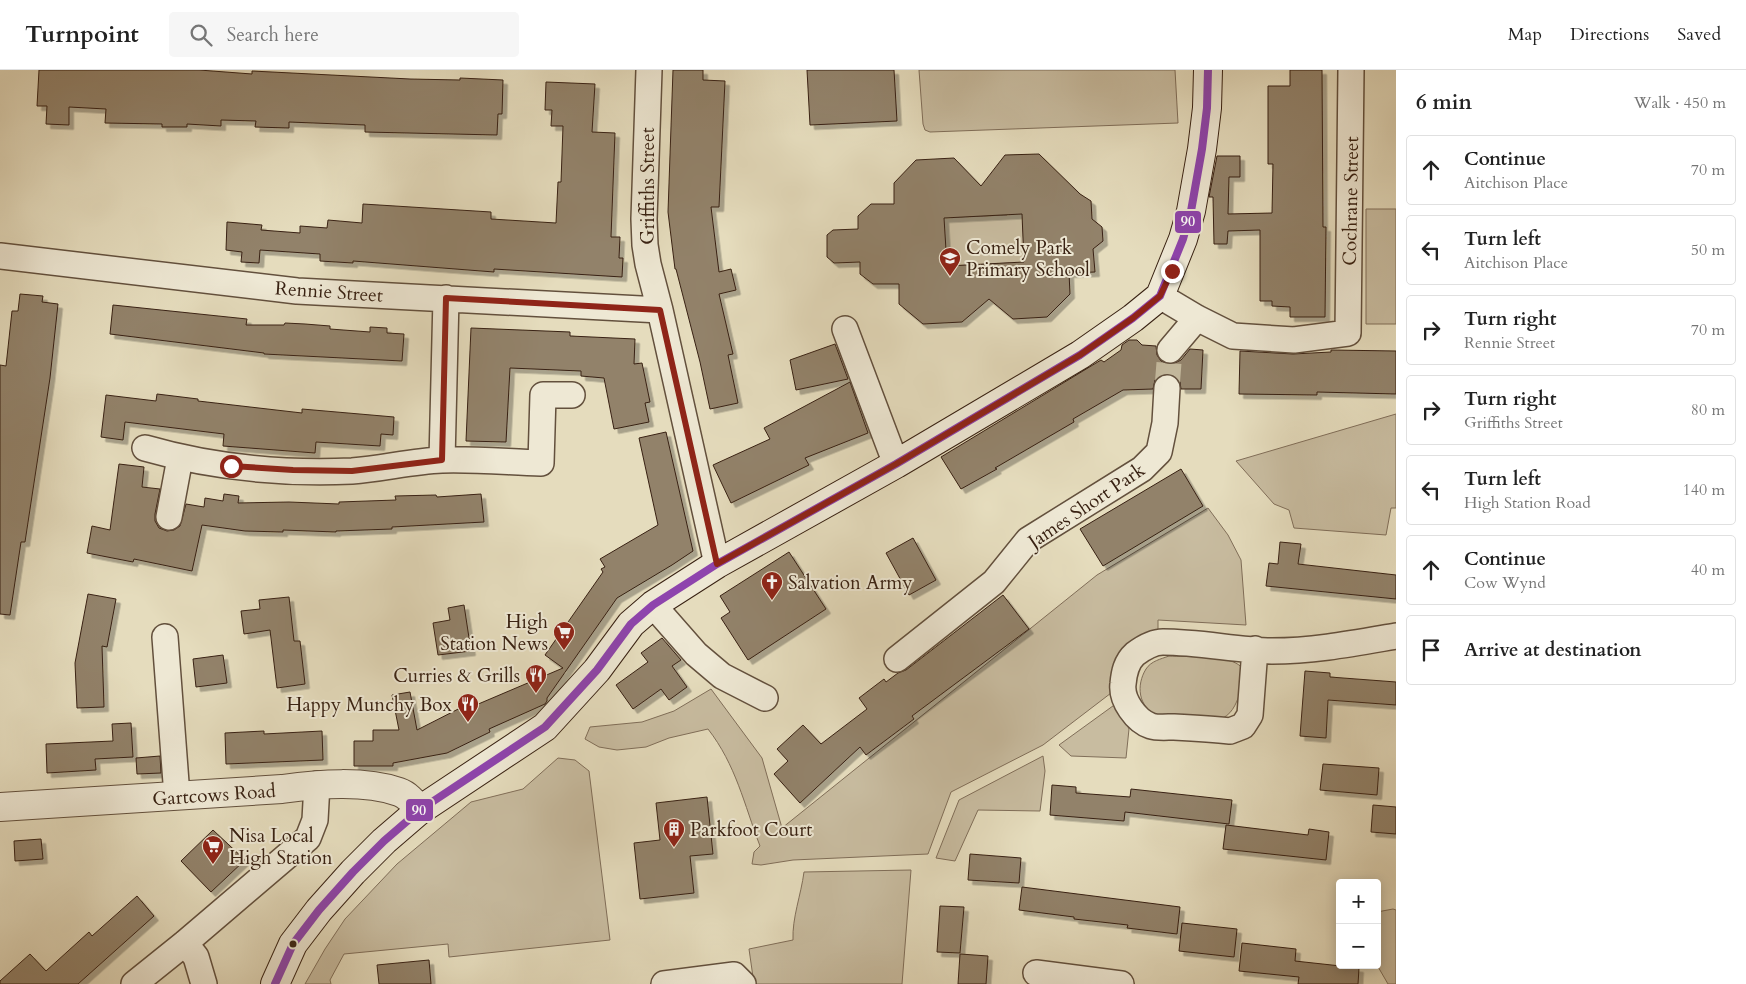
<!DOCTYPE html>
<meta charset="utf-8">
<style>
body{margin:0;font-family:Cardo,serif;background:#f6f6f6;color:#222}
.controls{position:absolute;right:15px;bottom:15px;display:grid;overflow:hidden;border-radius:5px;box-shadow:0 2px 12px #0003}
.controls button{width:45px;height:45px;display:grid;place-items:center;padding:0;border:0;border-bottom:1px solid #e0e0e0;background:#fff;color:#222;font:25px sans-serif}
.stop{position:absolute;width:15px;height:15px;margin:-11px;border:4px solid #8f2418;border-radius:50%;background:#fff}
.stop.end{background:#8f2418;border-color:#fff;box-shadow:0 1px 5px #0008}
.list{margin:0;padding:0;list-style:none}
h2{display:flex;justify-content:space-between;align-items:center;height:65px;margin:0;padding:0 20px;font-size:21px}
h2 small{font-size:16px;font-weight:400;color:#767676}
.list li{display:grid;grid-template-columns:32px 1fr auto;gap:15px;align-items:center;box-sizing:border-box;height:70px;margin:0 10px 10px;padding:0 10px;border:1px solid #e0e0e0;border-radius:5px}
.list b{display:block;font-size:19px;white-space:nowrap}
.list p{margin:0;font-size:16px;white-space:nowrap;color:#767676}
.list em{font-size:16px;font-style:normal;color:#767676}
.icon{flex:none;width:28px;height:28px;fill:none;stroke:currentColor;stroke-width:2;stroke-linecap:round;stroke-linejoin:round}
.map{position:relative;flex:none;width:1396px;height:914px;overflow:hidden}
header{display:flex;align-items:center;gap:30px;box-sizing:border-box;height:70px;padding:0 25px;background:#fff;border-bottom:1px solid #e0e0e0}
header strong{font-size:24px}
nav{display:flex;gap:28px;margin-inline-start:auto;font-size:18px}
.search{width:350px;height:45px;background:#f6f6f6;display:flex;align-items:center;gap:12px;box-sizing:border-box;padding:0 18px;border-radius:5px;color:#767676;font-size:19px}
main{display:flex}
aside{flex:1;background:#fff}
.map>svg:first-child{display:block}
.green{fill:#c8bca0;stroke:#806e59}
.building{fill:#92826b;stroke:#382112;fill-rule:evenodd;filter:url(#shadow)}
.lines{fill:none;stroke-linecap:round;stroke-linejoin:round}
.minor-tunnel{stroke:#c2b79b;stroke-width:25;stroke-dasharray:25 12;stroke-linecap:butt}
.minor-casing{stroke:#63503d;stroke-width:28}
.tertiary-casing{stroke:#63503d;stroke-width:30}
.secondary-casing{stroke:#382112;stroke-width:30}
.minor{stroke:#eee8d4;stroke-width:25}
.tertiary{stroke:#eee8d4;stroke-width:28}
.secondary{stroke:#eee8d4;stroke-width:28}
.bus-1-casing{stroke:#eee8d4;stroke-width:11}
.bus-1{stroke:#8e44ad;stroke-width:8}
.route{stroke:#8f2418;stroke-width:6}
.bus-dot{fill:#382112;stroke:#eee8d4;stroke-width:2}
.labels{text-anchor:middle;stroke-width:4;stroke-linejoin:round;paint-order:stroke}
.street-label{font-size:19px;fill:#382112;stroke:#eee8d4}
.poi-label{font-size:19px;fill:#382112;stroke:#eee8d4;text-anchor:start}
.line-badge{stroke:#eee8d4;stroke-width:2}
.badge-label{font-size:14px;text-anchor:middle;font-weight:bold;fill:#fff}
</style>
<header>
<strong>Turnpoint</strong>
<div class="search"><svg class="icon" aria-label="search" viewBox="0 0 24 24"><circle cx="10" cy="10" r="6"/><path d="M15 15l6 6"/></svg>Search here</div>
<nav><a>Map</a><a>Directions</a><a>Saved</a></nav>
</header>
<main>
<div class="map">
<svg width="1396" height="914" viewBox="0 0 1396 914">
<defs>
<filter id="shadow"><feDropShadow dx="4.5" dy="4.5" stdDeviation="0" flood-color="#0004"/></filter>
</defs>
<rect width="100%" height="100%" fill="#e5dcbd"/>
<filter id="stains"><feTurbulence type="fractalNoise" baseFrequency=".004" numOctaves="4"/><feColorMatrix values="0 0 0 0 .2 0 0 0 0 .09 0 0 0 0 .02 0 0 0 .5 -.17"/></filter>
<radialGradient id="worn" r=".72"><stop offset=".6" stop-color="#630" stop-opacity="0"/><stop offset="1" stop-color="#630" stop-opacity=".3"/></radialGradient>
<path class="green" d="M919,0h256l3,53 -248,9 -5,-2 -2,-6z
M1038,132l-15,21 1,31 17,17 -32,-8 -55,3 -10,10 -1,-67 14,8 50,-2 12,-12z
M1366,139h30v115h-30z
M1396,344v94h-5l-5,27 -92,-7 -5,-18 -15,-6 -38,-43z
M1208,438l20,27 13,25 5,65 -88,-5v15l-43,55 -72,55 -92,47 -23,62 -135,6 -32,5 -9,-1 2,-12 6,-6c-16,-42 -24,-81 -52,-117l-39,9 -23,9 -29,3 -18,-3 -14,-8 5,-12 52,-5 32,-11 37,-22 51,69 20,70 315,-253z
M1169,586c16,1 63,-1 72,11 4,6 2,16 0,23 -4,11 -7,22 -18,28 -13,0 -58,1 -66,-3 -19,-8 -21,-30 -11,-46 5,-8 15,-10 23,-13z
M1117,633l12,26 -3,29 -55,-2 -12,-11z
M1043,686l2,15 -5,40 -62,-1 -23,51 -19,-3 23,-58z
M558,688l17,2 14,11 21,169 -161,17 -1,-13 -104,10 -14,26 1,4h-26l20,-35 20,-30 52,-55 74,-62 52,-13z
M911,800l-9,114h-148l-5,-35 44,-9c-1,-22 8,-45 11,-68z
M1393,839l3,1v74h-8l-11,-19v-53z"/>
<path class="building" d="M39,0h160l53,4v-3l158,8 50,1v-2l43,2 -1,34h-4l-1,21 -132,-3v-7l-76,-3v6l-34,-1 1,-6 -35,-1v6l-34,-2v3h-25v-3l-57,-1 1,-14 -37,-2v18l-23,-1 1,-18h-10z
M673,0h30v10l22,1 -6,126h-8l8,65 12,-3 5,21 -17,4 14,60 -5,1 10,48 -28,6 -10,-47 -24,-93h-1l-7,-57z
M807,0h87l3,51 -87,4z
M1290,0h32l1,157h3l-1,90h-35v-10l-18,-1v-5h-12v-71l-32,1 -1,13h-13l-1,-47h-4l8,-41h23v21h-11l-1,37 44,-1 1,-49h-5v-78h22z
M546,12l49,2 -3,48 23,1 -4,104h9l-1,21h4l-1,19 -128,-8v3l-141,-11v2l-33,-2v-7l-60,-4 -1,13 -18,-1 1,-10 -16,-2 1,-28 35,3 -1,5 39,3v-7l27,2 1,-8 34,3 1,-19 128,8v7l65,4 2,-41h3l2,-56h-12l1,-16h-7z
M1039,84l41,40 11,7 1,18 10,8 1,14 -10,8 2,23 -26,1 1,21 -23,23 -34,2 -24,-20 -27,23 -39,2 -24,-20v-20h-26l-13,-10v-12l-26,1 -7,-6v-22l6,-5 25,-1v-13l13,-12h23v-21l22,-23 38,-2 27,28 24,-31zM1022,144l2,48 -77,4 -3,-48z
M20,224l23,2 -1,6 16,2 -8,74 -18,118 -7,46h-4l-11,73 -10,-1v-249l6,1 6,-55h6z
M113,235l134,14 -1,6h38l1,-2 20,1 25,2v3l40,3v-5l17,1v5l17,1 -2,27 -138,-7v-1l-154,-19z
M471,258l99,4v4l65,3 -1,25 8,-1 8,39 -5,1 4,19 -35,7 -10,-51 -23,-2v-5l-71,-3 -4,74 -40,-1z
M1129,270h8l5,5 14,1 1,9 4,6 7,3 7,-1 6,-3 9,-11 13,1 -2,39h-20l-1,-7 -5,-6 -8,-2 -7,1 -5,5 -2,9 -30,1 -50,29 1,3 -79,46 2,1 -36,20 -20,-32 160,-97 3,2 17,-12 1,-5z
M835,274l13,35 -52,11 -6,-30z
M1331,280l65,1v43l-79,-2v3l-78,-1 1,-43 53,3 38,-2z
M850,312l18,51 -63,25 4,7 -78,38 -18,-38 57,-26 -6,-11z
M157,324l41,5v2l104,12v-4l92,8 -1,18 -12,-1 -1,12 -64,-4 -1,11 -92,-7 1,-12 -99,-12 -2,18 -22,-3 5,-42 50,6z
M666,362l27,119 -21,14 -55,33 -70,100v3l-2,3 -56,25 1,3 -43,21 -54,10v3h-39v-25h19v-11h26l-7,-35 18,-3 7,38 57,-29 2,4 87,-37 -18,-13 58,-83 -2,-3 4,-2 -5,-8 58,-34 -19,-87z
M119,394l25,3 -2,20 18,2 -5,25v7l4,7 8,3 7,-1 6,-4 6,-22 18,3 1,-9 18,3 1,-7 15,2 -1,7 51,-1 50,2v-2l57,-2 -1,-4 41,-1 1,2 44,-3 3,28 -92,5v2l-56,2v1l-53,-2v2l-38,-1 -43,-6 -10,46 -58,-12 -1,3 -46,-9 5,-27 18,4z
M1181,399l22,37 -100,60 -23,-37z
M913,468l23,42 -27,15 -23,-42z
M1280,472l21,2 -3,20 98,11v24l-130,-13 3,-23 9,1z
M789,482l37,57 -78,51 -27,-42 9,-6 -10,-16z
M88,524l28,5 -9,48 -5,-1 2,61 -27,1 -2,-45z
M1003,525l26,34 -117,87 2,3 -48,36 -6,-8 -60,56 -26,-29 14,-13 -11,-12 26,-24 18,19 46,-35 -8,-11 25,-19 2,3 12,-9 8,-3z
M289,527l5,44h6l5,43 -28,4 -7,-58 -26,4 -3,-23 19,-2 -1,-9z
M464,535l7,46 -33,4 -5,-32 17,-3 -2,-12z
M662,568l19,22 -9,6 15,21 -18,13 -8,-11 -28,20 -17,-24 32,-23 -7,-9z
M223,585l4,28 -31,4 -3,-28z
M1305,601l25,2v4l66,5v23l-68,-5 -2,38 -26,-2z
M131,653l2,34 -38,2 1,11 -49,3 -1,-29 67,-3 -1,-17z
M264,661v3l58,-3 1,29 -97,4 -1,-31z
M160,686l1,17 -24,1 -1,-16z
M1323,694l56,4 -2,27 -57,-5z
M1052,715l24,2v6l54,4 1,-8 101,11 -3,24 -104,-12 -1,9 -74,-6z
M707,727l6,57 -23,2 4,37 -54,6 -6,-56 26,-3 -4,-37z
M1373,735l23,2v27l-25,-2z
M1226,755l82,10 1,-6 20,3 -3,28 -103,-11z
M213,760l32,30 -34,32 -30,-31z
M41,769l2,20 -28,2 -1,-20z
M970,784l51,4 -2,25 -51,-3z
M1022,817l158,20 -3,27 -50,-6 1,-3 -54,-6v-2l-55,-7z
M137,826l17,20 -76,68h-78v-3l30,-27 16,17 43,-39 3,4z
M940,836l24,1 -4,46 -23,-1z
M1182,853l55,6 -3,28 -55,-6z
M1242,873l54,6 -1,12 64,7 -1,16h-60l1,-7 -60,-6z
M960,884l28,2 -2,28h-28z
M429,890l2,24h-52l-2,-19z"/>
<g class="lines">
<path class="minor-tunnel" d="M1167,318l3,-38"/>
<g class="minor-casing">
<path id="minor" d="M649,0l-5,149 1,26 3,19 12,46 57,254
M0,186l297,35 363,19
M1160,226l37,22 36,18 61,4 54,-7 3,-263
M845,259l51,135
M1170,280l27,-32
M145,378c66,19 138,26 207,23 30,-2 60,-10 90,-11 33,-1 66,2 99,3l2,-68h29
M442,390l4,-162
M169,447l11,-59
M653,535l43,49 26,22 43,22
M165,567l12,159
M1255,579l-5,66 -7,11 -13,5c-18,-2 -37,-3 -56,-4 -7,0 -17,1 -23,-1 -15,-5 -30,-26 -28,-42 1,-11 3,-22 12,-30 8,-6 18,-12 28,-12 36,0 73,8 109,9 42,0 83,-8 124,-15
M897,589l97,-77 34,-42 114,-71 17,-17 6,-29 2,-35
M185,873l11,14 8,27
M1036,903l85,11
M134,914l51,-41 123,-105 7,-18 2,-36
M664,914l70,-9 9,9"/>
</g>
<g class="tertiary-casing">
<path id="tertiary" d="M0,737l282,-18c37,-5 82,-9 117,3 9,3 15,11 21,18"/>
</g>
<g class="secondary-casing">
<path id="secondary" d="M275,914l18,-40 26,-34 34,-38 31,-31 36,-31 125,-83 52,-57 34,-46 22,-19 64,-41 179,-100 184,-109 53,-37 27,-22 23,-57 8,-28 11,-62 5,-41 1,-38"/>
</g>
<use href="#minor" class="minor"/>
<use href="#tertiary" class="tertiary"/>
<use href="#secondary" class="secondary"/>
<g class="bus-1-casing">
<path id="bus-1" d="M275,914l18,-40 26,-34 34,-38 31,-31 36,-31 125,-83 52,-57 34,-46 22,-19 64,-41 179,-100 184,-109 53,-37 27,-22 23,-57 8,-28 11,-62 5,-41 1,-38"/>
</g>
<use href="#bus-1" class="bus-1"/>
</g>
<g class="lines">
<path class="route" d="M231,396l62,4 59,1 90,-11 4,-162 214,12 57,254 179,-100 184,-109 53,-37 27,-22 12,-25"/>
</g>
<defs>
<g id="school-pin" transform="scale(1.125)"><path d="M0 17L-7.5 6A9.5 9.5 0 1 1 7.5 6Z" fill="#8f2418" stroke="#eee8d4"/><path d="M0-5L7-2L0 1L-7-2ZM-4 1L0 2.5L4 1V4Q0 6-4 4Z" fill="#fff"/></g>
<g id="church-pin" transform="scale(1.125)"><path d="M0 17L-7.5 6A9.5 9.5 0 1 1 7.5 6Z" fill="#8f2418" stroke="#eee8d4"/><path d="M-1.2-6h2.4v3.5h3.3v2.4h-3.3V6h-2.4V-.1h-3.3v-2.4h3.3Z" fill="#fff"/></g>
<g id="supermarket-pin" transform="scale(1.125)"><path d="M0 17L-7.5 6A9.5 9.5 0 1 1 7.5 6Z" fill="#8f2418" stroke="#eee8d4"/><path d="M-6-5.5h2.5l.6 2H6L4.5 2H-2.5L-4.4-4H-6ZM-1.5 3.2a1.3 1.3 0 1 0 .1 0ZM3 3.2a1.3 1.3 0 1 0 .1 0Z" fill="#fff"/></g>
<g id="restaurant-pin" transform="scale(1.125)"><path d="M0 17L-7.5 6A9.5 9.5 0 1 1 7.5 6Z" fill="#8f2418" stroke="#eee8d4"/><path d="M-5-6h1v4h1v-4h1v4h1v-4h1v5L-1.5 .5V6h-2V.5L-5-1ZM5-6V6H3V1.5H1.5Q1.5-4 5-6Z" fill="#fff"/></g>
<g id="building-pin" transform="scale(1.125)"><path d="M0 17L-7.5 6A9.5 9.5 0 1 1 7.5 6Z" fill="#8f2418" stroke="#eee8d4"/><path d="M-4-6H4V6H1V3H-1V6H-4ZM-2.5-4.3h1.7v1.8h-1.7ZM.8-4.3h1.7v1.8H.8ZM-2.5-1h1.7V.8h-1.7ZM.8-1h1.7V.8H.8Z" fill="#fff"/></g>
</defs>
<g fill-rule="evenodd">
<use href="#school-pin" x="950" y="188"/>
<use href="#church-pin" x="772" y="512"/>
<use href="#supermarket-pin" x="564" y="562"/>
<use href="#restaurant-pin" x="536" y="605"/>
<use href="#restaurant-pin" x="468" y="634"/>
<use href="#building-pin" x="674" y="759"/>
<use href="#supermarket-pin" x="213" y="776"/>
</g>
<circle class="bus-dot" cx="293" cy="874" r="4.5"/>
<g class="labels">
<g class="street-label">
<text transform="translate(647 116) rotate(-90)" y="7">Griffiths Street</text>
<text transform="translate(1350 131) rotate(-89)" y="7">Cochrane Street</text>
<text transform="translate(329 221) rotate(4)" y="7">Rennie Street</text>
<text transform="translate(1086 435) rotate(-34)" y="7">James Short Park</text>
<text transform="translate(214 724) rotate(-4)" y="7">Gartcows Road</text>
</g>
<g class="poi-label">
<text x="966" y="184">Comely Park<tspan x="966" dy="22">Primary School</tspan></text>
<text x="788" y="519">Salvation Army</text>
<text x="548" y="558" text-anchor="end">High<tspan x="548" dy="22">Station News</tspan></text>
<text x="520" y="612" text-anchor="end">Curries &amp; Grills</text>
<text x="452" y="641" text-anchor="end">Happy Munchy Box</text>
<text x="690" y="766">Parkfoot Court</text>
<text x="229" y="772">Nisa Local<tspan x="229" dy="22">High Station</tspan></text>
</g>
</g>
<g class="line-badge">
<rect x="1174" y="140" width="28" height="24" rx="5" fill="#8e44ad"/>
<rect x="405" y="728" width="29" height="24" rx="5" fill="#8e44ad"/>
</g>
<g class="badge-label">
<text x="1188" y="156">90</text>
<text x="419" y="745">90</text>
</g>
<rect width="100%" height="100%" filter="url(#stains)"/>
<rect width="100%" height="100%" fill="url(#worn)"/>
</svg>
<div class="controls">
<button>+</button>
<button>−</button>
</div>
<div class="stop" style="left:231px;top:396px"></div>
<div class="stop end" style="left:1172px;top:201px"></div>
</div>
<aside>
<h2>6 min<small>Walk · 450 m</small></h2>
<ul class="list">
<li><svg class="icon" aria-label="ahead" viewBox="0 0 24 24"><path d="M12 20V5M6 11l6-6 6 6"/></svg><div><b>Continue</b><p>Aitchison Place</p></div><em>70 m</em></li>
<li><svg class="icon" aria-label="left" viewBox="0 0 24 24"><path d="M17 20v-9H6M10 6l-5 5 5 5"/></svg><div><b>Turn left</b><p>Aitchison Place</p></div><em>50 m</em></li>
<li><svg class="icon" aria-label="right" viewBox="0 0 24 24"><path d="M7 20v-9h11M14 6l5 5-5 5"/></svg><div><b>Turn right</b><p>Rennie Street</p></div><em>70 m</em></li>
<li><svg class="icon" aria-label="right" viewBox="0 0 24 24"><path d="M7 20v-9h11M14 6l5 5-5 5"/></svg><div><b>Turn right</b><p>Griffiths Street</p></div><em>80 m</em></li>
<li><svg class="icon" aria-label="left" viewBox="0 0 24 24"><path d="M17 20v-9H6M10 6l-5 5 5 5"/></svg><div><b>Turn left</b><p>High Station Road</p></div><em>140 m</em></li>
<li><svg class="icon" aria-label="ahead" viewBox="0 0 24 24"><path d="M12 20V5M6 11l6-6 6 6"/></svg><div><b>Continue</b><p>Cow Wynd</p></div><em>40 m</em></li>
<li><svg class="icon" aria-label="arrive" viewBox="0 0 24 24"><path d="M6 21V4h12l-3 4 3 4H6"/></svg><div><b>Arrive at destination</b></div></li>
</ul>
</aside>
</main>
